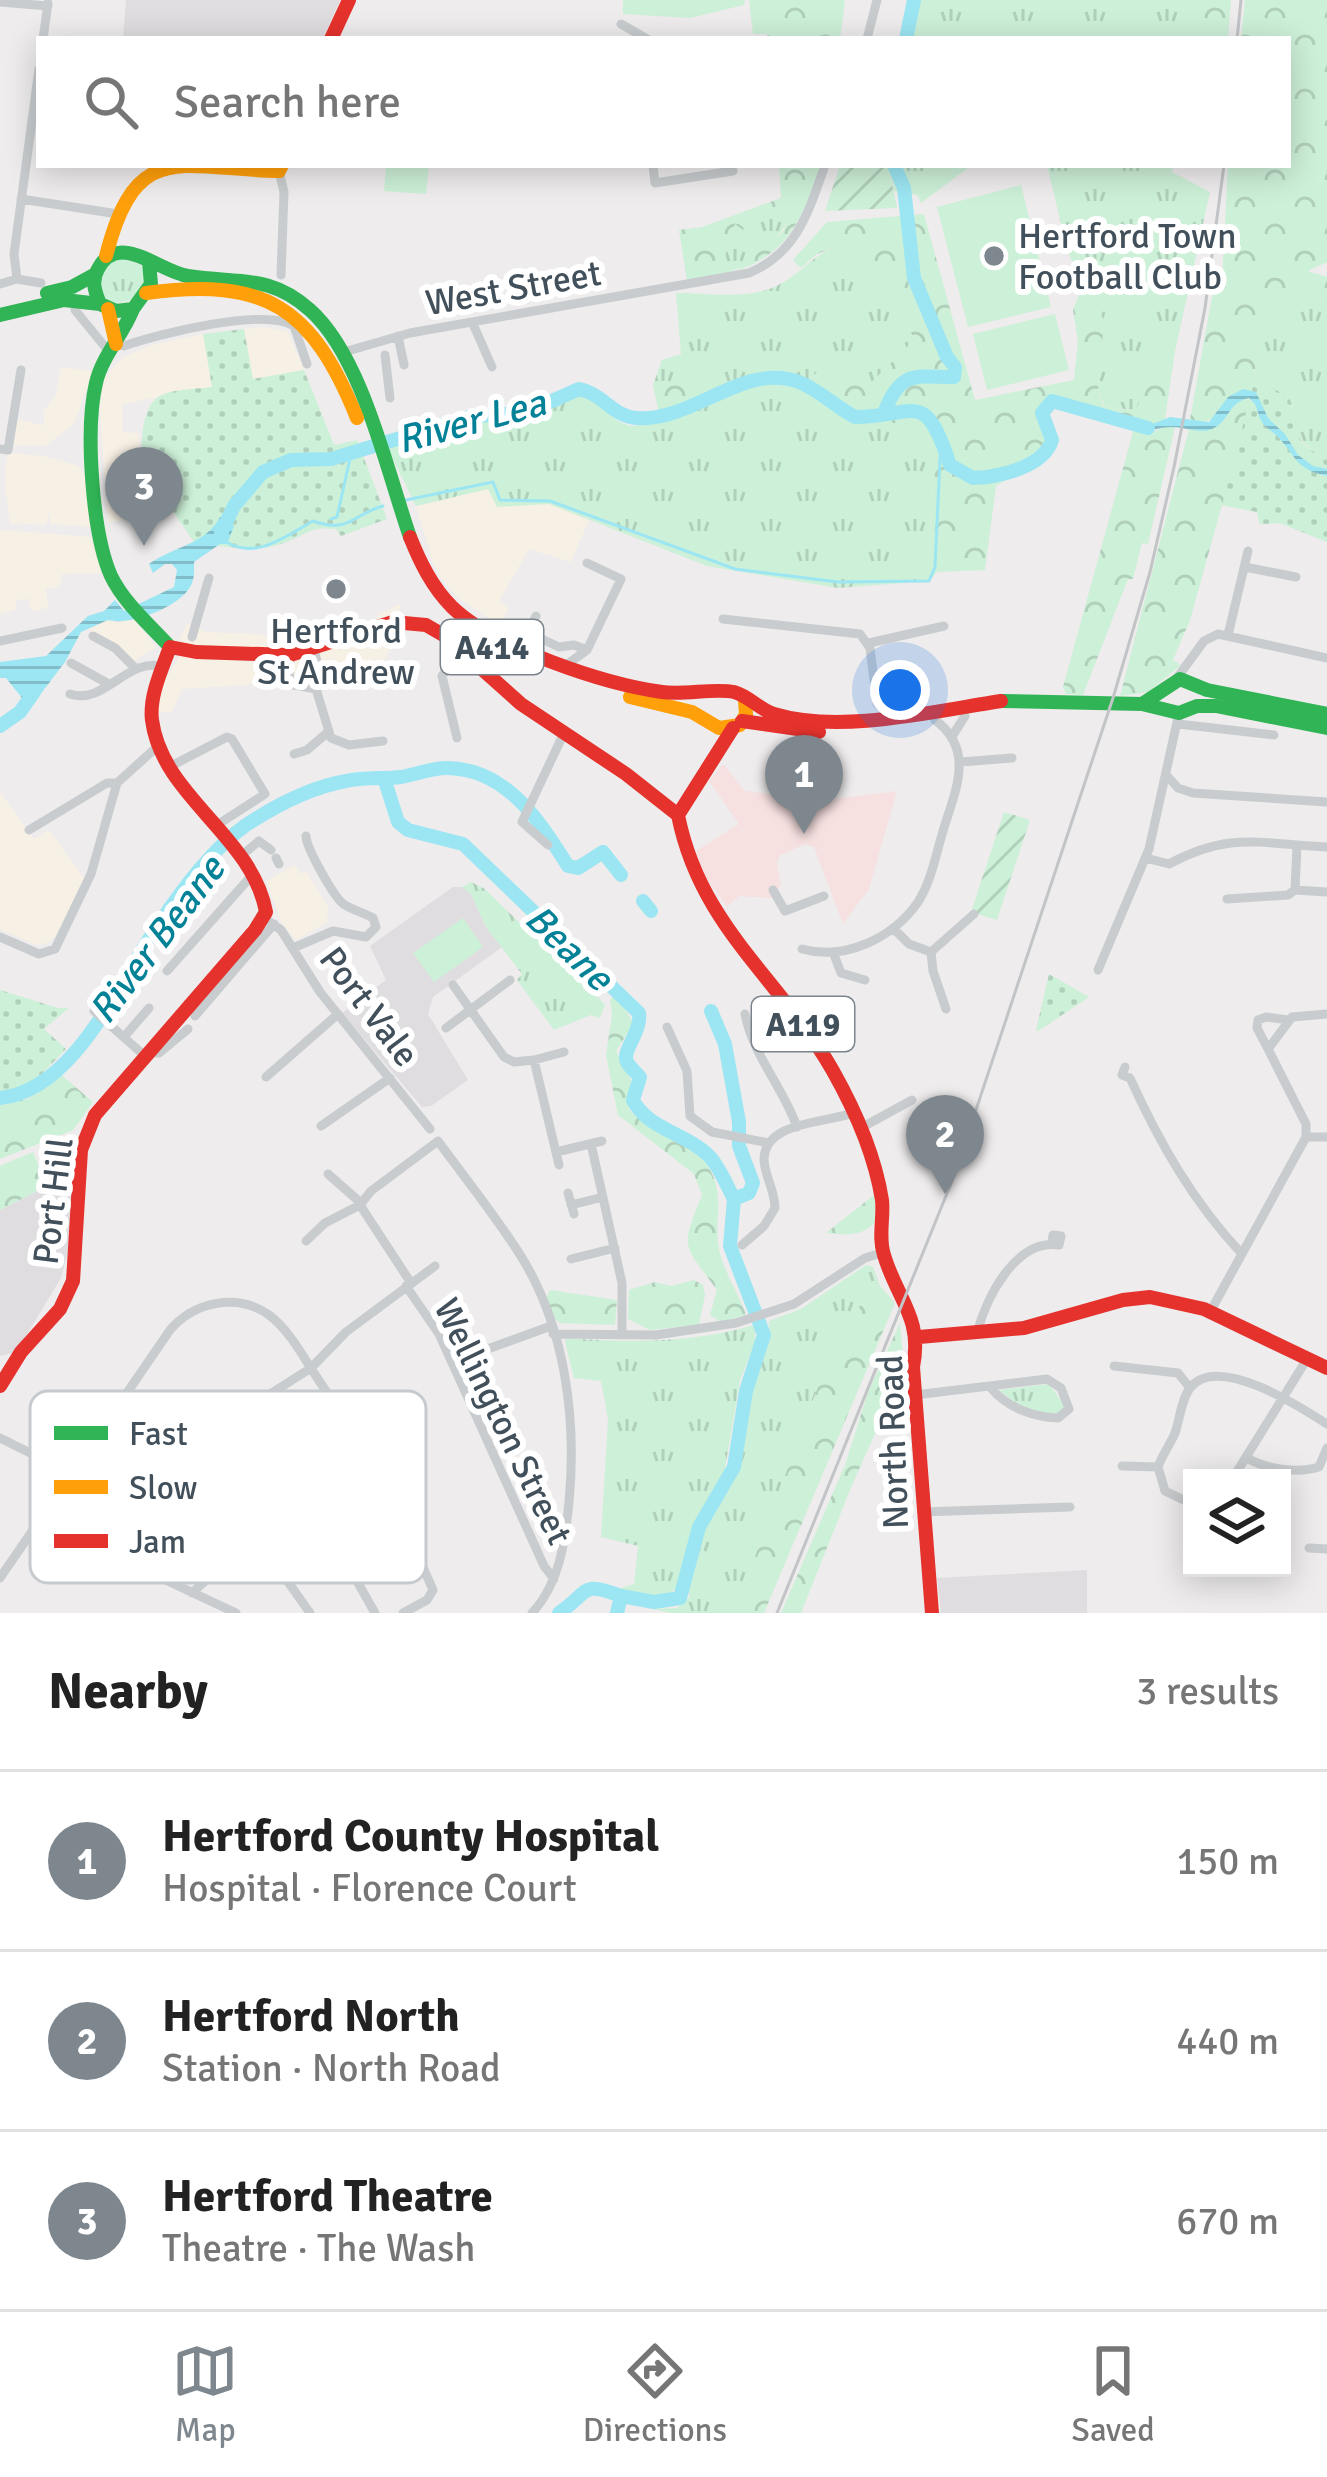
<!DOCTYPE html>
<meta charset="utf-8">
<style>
body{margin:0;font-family:Signika,sans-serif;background:#f6f6f6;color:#222}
.controls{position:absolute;right:36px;bottom:36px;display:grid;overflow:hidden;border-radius:0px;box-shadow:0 6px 30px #0003}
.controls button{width:108px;height:108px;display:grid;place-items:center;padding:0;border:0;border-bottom:3px solid #e0e0e0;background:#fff;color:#222;font:60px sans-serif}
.you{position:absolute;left:900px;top:690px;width:42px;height:42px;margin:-30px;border:9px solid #fff;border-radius:50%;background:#1a73e8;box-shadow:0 0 0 18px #1a73e833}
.badge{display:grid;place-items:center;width:78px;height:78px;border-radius:50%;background:#7e878e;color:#fff;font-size:39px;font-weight:700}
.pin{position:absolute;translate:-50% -99px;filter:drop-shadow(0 3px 6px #0008)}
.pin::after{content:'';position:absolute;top:63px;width:42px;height:36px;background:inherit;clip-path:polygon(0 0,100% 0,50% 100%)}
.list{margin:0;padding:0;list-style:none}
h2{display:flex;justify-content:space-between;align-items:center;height:156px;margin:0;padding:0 48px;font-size:51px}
h2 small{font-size:39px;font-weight:400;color:#767676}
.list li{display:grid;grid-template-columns:78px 1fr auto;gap:36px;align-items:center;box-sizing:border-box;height:180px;padding:0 48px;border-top:3px solid #e0e0e0}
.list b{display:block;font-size:45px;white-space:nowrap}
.list p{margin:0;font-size:39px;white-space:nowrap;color:#767676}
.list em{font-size:39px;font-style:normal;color:#767676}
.icon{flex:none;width:66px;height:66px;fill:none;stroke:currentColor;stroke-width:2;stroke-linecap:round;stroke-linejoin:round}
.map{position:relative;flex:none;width:1327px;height:1613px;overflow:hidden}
.search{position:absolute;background:#fff;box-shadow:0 6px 30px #0003;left:36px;right:36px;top:36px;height:132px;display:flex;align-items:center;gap:30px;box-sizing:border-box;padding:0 42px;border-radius:0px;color:#767676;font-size:45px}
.sheet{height:696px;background:#fff}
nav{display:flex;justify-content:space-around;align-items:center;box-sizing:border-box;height:168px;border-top:3px solid #e0e0e0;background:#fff;font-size:33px;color:#767676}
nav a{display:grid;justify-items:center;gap:6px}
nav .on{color:#7e878e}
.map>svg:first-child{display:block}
.commercial{fill:#f7f0e5}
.education{fill:#dfdddf}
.medical{fill:#f7e0e0}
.grass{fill:url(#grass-tufts)}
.forest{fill:url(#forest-crowns)}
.park{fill:url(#park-dots)}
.garden{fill:url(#garden-furrows)}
.pitch{fill:#cdf0d8}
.water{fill:url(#water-rules)}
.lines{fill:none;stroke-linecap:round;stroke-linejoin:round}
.stream{stroke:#9ce6f3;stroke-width:3}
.river{stroke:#9ce6f3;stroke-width:14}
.street{stroke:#c8ccce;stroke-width:9}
.fast{stroke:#30b455;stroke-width:14}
.slow{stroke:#ff9f0a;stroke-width:14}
.jam{stroke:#e5322d;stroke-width:14}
.rail{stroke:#c2c4c7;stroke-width:3}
.poi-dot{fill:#7e878e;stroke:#fff;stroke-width:4.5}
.labels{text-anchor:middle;stroke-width:12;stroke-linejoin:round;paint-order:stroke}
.shield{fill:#fff;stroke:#7b848c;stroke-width:3}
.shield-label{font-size:33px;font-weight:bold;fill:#42505b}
.poi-label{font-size:36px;fill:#42505b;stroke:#fff;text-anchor:start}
.street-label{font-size:36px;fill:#42505b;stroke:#fff}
.water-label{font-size:39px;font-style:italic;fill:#038197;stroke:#fff}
.key{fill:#fff;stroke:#c6cace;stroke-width:3}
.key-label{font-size:33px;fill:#42505b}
</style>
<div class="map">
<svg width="1327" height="1613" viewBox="0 0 1327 1613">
<defs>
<pattern id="grass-tufts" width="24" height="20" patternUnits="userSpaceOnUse" patternTransform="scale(3)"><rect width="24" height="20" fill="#cdf0d8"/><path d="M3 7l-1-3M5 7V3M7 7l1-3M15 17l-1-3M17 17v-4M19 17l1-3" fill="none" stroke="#b1d0bc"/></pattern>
<pattern id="forest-crowns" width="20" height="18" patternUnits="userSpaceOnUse" patternTransform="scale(3)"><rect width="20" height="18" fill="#cdf0d8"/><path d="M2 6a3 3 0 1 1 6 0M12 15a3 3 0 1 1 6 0" fill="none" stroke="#b1d0bc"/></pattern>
<pattern id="park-dots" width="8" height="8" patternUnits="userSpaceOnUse" patternTransform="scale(3)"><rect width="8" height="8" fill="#cdf0d8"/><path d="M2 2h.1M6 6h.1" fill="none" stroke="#b1d0bc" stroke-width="1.8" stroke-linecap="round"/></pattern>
<pattern id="garden-furrows" width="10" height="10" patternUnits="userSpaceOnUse" patternTransform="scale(3)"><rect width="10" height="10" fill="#cdf0d8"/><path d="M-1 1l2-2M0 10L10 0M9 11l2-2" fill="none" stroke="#b1d0bc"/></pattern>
<pattern id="water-rules" width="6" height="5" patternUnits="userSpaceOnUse" patternTransform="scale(3)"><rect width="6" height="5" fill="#9ce6f3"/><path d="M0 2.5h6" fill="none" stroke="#81bdc8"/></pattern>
</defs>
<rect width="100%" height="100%" fill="#eeecec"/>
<path class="commercial" d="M265,327l23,5 16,38 -51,10 -9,-51z
M203,334l10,53 -91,17v28l17,1 3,54 6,15 -19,16 -21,5 -9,-123 5,-22 19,-21 30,-12z
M61,367l32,4 -19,53 -29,22 -32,-1 4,-25 27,5v-15l12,-15z
M7,453l37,3 35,10 10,15 5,46 -44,-3v-13l-4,14 -36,-2 -5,-39z
M488,489l10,18 51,-3 40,16 -18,42 -42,-13 -30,52 10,7 -10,17 -41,-27 -15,-17 -10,-18 -17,-57z
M0,530l93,7 8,36 -39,1 -3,13 -13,2 2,19 -17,3 -2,-12 -13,1v9l-16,5z
M400,604l-2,29 -14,28 -84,20 -118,8 -10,23 -18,1 8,-27 18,-31 88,9 1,-12 -77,-7 -13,-5 8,-16 19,8 49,2 61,9 57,-19 6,-10z
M133,619l23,28 -23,15 -45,-33 20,-9 9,3z
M0,792l34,47 15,-9 35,48 -29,59 -8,6 -11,2 -36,-16z
M295,865l5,9 6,-3 23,38 -3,14 -30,17 -14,-17 -16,-42z"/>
<path class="education" d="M126,0h214l-17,39h-200z
M453,887h9l9,7 15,33 16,20 -69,50 -5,17 40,66 -37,26 -9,1 -80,-94 44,-33 -16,-34z
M73,1185l-1,52 -11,41 -45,74 -16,4v-146l47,-24 7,4z
M1087,1570v43h-146l-4,-35z"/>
<path class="medical" d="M723,764l22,27 73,10 79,-10 -28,98 -26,35 -29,-77 -9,-3 -26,12 -2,8 4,21 -10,13 -32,-2 -12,11 -21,-30 -10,-26 43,-27 -30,-43z"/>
<path class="grass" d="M918,0h279l-6,39h-290l4,-25z
M888,165h84l-51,38 -3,-8 -24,-4z
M1047,165h126l-1,7 38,20 -35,159 -11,-6 -28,65 -31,-3 -7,-17 6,-69 -36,-68z
M779,209l10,7c-8,26 -44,54 -70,59l16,-52 8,6 16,-14z
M837,246c66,23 55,34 77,94l-44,44 19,41 34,1 11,26 -4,110 7,10 -8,9 -91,7 -131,-22 -158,-62 -52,3 -9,-18 -72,17 -29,-59 84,-24 57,-4 51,-25c18,6 25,19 41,28 21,11 28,-4 45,-11 15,-5 34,-7 50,-10l-5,-23 -57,7 9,-25 19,-6 -5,-61c30,0 68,6 96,-5 25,-10 40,-33 65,-42z
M117,257l24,8c17,45 -50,49 -42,15 1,-8 13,-18 18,-23z
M1291,290l36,12v158c-21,-12 -38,-28 -34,-54l-38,-27 3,-58z
M471,882l14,7 50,49 25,15 45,52 -5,13 -9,-3 -37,15 -37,-50 5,-6 -36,-47 -15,-33 -9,-7z
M47,1087l4,8 -3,5 -48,39v-36l27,-4z
M866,1265l7,2 7,19 -33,33 -16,33 -97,261h-64l-17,-4 24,-1 12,-10v-18l16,-55 24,-35 10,-24 6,-52 25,-75 -1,-18 32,-12z
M755,1325v18l-15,37 -18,106 -22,29 -25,75 -14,7 -46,-7 19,-6 4,-38 -37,-9 7,-118 -7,-38 -27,-3 -9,-36 2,-4c65,5 125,5 188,-13z
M1049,1384l16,22 -2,6c-22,6 -48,-7 -64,-22z"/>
<path class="forest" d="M749,0h96l-5,39h-72l-1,-5h-14z
M1197,0h34l-3,39h-37z
M1245,0h82v262l-19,9 19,6v25l-36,-12 -33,31 -3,58 34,18c13,34 -3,40 38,63l-3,9 -65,-73 -31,1c-10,16 -17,31 -38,22l24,-133 8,-5 6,-116h60v-126h-47z
M779,165h42c-18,51 -31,88 -85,106l47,-39 6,-16 -10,-7 -20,6 -16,15 -8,-6 -16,51 -32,6 -8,-51 23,-3 79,-29z
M924,214l51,186 99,-20 4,-39 -5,-31 11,-29 20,40 -6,69 6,17 32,3 28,-66 11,7 -10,68 -12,6 -16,-8 -31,2 -45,-15 -11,6c-2,11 3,21 1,31 -2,19 -40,35 -55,45l-11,84 -48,2 -7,-10 4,-110 -11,-26 -34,-1 -73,-19 -7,-28 14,-10 47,16 44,-44c-21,-58 -13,-71 -77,-94l-20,8 -16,14 -8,-8 34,-38z
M710,378l6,23 -57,12 -6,-28z
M1249,398l78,144 -47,-19 -20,1 -3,-12 -35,-7 -32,115 -17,40 8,5 -33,27 -28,4 69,-267c41,6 28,-24 60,-31z
M1164,427h11l-27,117 -6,-1 -9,36h-5l-45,116 -17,-1 -3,-7 71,-259 17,5z
M615,995l19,28 -18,28 15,29 -2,29c17,23 52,23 71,46 31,38 11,61 20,99 6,21 19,40 26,61l-25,7 -11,-7 7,-25c-33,-46 -38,-38 -15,-95l-8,-21 -76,-59 -12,-60 6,-40 -2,-15z
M59,1073l34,29 -20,28 -73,29v-20l48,-39 3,-5 -4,-8z
M33,1152l14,34 -47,24v-44z
M874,1195l3,25c-14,17 -30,15 -51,13z
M694,1280l9,5 2,10 -6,30 -49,5 -22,-11 1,-29 26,-8 17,4z
M880,1286l15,17 -131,310h-30l97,-261 16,-33z
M550,1290l67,10 -2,25 -55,-2 -5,-4 -9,-21z
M900,1323l4,46 -52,116 -51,128h-20l64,-148 23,-73z"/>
<path class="park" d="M244,329l9,50 51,-9 30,75 23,-5 30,79 -46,17 -5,-7c-29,-3 -30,7 -55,15 -26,9 -61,2 -87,-2l-20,-29 -29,-19c-2,-26 -12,-88 19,-100 14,-5 33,-5 48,-7l-9,-53z
M1255,379l34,18c13,34 -3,40 38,63v82l-47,-19 -20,1 -3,-12 -35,-7z
M1049,974l40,23 -51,34 -2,-1z
M0,990l58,18h11l-25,21 22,20 -34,35 -32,9z"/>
<path class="garden" d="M840,165h48l9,43 -72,3z
M1004,812l26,8 -33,100 -26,-8z"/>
<path class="pitch" d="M623,0h122l-1,5 -54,13 -67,-4z
M386,165h43l-3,29 -42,-3z
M1021,185l30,122 -83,20 -31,-120z
M1055,314l14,56 -82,20 -14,-56z
M463,918l20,29 -49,35 -21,-29z"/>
<path class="water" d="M1243,389l13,3 12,26 17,16 13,21 15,11 14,3v7c-33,-7 -30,-20 -51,-41 -3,-3 -12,-9 -14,-13 -6,-10 -3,-16 -13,-24 -21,4 -20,24 -37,31 -12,5 -27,-2 -40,-2 -18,0 -18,7 -38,1l3,-11 13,8 20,-8 39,5 19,-25z
M220,517l14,9 -7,18h-7l-26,18c0,11 1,19 -6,28 -13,18 -59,36 -80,30l-27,12 -16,30 -35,46 -24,-30h-6v-16l46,-6 42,-40 16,-5 11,-11 9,11 50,-24 3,-17 -5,-6h-7l-12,9 -4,-9c25,-18 56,-19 71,-47z"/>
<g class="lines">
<path class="stream" d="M406,500l87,-18 7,18 50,1 185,68 103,13 91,-1 6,-14 6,-130
M331,519l6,-2 14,-63
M226,542c31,18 60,-6 87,-21 36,13 40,-7 70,-15"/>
<path class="river" d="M906,39l8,-39
M885,411c16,-42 33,-34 69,-34l1,-10 -8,-10 -33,-79 -10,-90 -10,-23
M221,533l13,-27 29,-34 28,-12 40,-1 142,-43 52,-3 54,-24c23,4 33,27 57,29 56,5 108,-57 163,-36 20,8 37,25 56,35 61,0 69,-31 95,48l23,13c26,-1 71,-11 79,-38l-10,-27 10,-12 96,27
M0,726l20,-14 14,-20
M384,778l14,44 10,8 55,14 176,169c3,19 -18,38 -12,49 3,6 9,10 13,15l-7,23c15,30 54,33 77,57 10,11 17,29 24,42
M643,901l8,10
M711,1011l14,33 14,78v24l14,37 -4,10 -15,6
M0,1098c76,-7 121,-121 161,-177 22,-32 52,-73 85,-96 29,-19 66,-38 100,-44 18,-4 37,-2 55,-4 15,-2 29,-9 45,-9 61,0 94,54 122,98l10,2 25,-16 18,23
M559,1613c31,-21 21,-33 62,-17
M617,1613l4,-17 33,6 26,-4 19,-71 35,-60 12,-76 18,-56 -34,-89 4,-47"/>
<path class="street" d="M0,2l48,4
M621,24l26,15
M43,39l5,-36
M867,39l10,-39
M653,165l2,18 78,-12
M279,171l5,21 -3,83
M21,199l97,15
M17,279l24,4
M0,284l17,-5 -3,-25 25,-185
M75,310l35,43
M473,324l19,43
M398,336l6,29
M116,344l8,2c34,-12 141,-39 170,-20l13,38
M344,352l66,-19 339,-60c48,-20 60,-62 76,-108
M385,355l5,43
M0,449l8,1 13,-80
M1245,567l51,10
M536,616l-6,12 3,7 26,12 15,-2 13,5
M723,619l137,15 10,14 7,56 12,10
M1228,635l20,-84
M93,636l22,12 21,21
M192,637l17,-59
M0,641l62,-13
M869,643l75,-17
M290,655l-1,29 27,5 3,-19 -5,-21
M71,663l36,20
M569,663l18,-13 34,-71 -34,-16
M1177,678l27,-37 14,-7 109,24
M316,689l15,49 18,7 34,-4
M70,694c34,12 59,-39 94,-27
M1178,724l96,11
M953,735l12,-19
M457,738l-15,-62 19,-26
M294,754l13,-4 20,-17
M961,762l51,-4
M171,766l56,-29 5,2 33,55 -48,31
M1168,777l10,11 15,5 134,9
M29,830l78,-47h10
M548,845l-26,-23 42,-89
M241,856l18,-15 12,9
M276,858l3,6
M1146,858l23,6c61,-33 91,-20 158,-17
M773,890l12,21 39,-15
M1295,890l2,-44
M1227,899l61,-4 7,-5 32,2
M264,918l17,12 39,62 110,137
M893,928l16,16 22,8
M0,937l39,17 16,-5 36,-75 26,-91 42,-38
M293,948l40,-17 33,6 10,-10 -3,-9c-9,-5 -20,-8 -28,-13 -10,-5 -39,-58 -39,-69
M802,949c43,12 91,-11 116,-47 13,-20 18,-48 25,-71 12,-40 33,-81 -8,-111
M833,952l8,21 24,7
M1098,970l51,-121 30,-136
M167,971l86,-97
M453,985l51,72 10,5 20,-2 25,105
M946,1009l-13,-38 -2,-19 43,-38
M94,1011l51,45
M745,1014c8,42 38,73 52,113
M195,1016l79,-92
M667,1027l20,44 3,45 22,16 57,11
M446,1028l64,-48
M124,1037l25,-29
M1268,1049l-11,-21 1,-8 8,-3 22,3
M149,1052l10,1 29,-24
M534,1060l30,-8
M1125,1067l-3,8 8,3c29,64 63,124 112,176
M266,1077l72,-63
M321,1126l69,-48
M859,1129l53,-29
M1306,1137h21
M591,1144l31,139v52
M556,1152l46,-11
M328,1174l33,29
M568,1193l6,21
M571,1205l32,-8
M306,1241l19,-18 35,-18
M742,1245l22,-19 11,-18c0,-17 -10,-31 -11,-48 0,-39 62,-37 89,-47
M571,1259l44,-11
M411,1283l-51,-78 11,-14 67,-50c27,37 56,73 81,112 46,72 58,165 50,249 -4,39 -9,81 -37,111
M406,1286l33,48 105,232 10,13
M1209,1314l97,-177v-13l-38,-75 24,-32 35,-3
M977,1333c9,-35 39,-95 82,-88l2,-9 -8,-1 -1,8
M553,1334l103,1 80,-12 58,-19 71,-46 16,-5
M452,1362l99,-36
M1114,1366l64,7 12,15
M915,1395l132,-16 14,9 8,21 -11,9c-26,-1 -52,-11 -68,-31
M116,1408l64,35 20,-4 111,-71 35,-36 89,-66
M0,1438l139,69
M1247,1458c19,11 50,16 72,9l8,-19
M1122,1466l36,1
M1233,1478l74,-119
M305,1489l70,124
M1192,1504l-27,-13 -7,-24c4,-12 12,-22 17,-34 5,-14 6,-33 15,-45 27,-35 109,18 137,36
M922,1512l148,-5
M38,1520l198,93
M255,1535l55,78
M1309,1548l18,1
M0,1578l170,-248c24,-28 67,-38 99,-15 19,14 32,38 45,58 46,68 87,140 119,217l-6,10 -24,13
M192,1593l168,-153"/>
<path class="fast" d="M149,262l2,22 -18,25 -17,2 -16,-7c-5,-12 -9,-23 -2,-35 20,-39 62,3 90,7 48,8 81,-3 122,34 52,46 77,161 100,227
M47,293l25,-6 22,-12
M133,309c-10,26 -31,47 -37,74 -11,46 -4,150 15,193 13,27 39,49 59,71
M0,315l64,-15 36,4
M1001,701l141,3 37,9 18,-7h19l111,22
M1142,704l38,-25 27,11 120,24"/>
<path class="slow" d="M106,256c30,-118 74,-87 173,-85l3,-6
M146,293c120,-16 166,14 211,125
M108,309l8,35
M630,697l62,15 27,16 21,-3 6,-11 -1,-13"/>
<path class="jam" d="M331,39l18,-39
M410,537c10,25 22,50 42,70 41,40 152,77 210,85 22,3 53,-4 72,0 15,4 26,18 40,22 66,20 161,-3 227,-13
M170,647l26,5 94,3 103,-33 33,3 19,11 76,68 105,70 52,41
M742,721l77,11
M733,728l-55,87c22,112 102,163 155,256 22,39 42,85 49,129 2,18 -4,37 2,55 13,44 39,63 29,112l19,246
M919,1337l105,-9 99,-28 27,-3 54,12 123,59
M0,1386l21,-34 39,-43 13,-28 8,-131 14,-35 160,-185 11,-18c-14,-77 -104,-115 -114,-192 -3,-24 10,-51 18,-73"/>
<path class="rail" d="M1237,39l4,-39
M777,1613l177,-437 159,-478 37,-126 24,-105 31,-159 19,-143"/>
</g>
<g class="poi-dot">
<circle cx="994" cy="256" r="12"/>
<circle cx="336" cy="589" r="12"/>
</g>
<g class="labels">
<g class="shield">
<rect x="441" y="620" width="102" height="54" rx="9"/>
<rect x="752" y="997" width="102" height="54" rx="9"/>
</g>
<g class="shield-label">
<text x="492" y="659">A414</text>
<text x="803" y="1036">A119</text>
</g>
<g class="poi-label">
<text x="1018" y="248">Hertford Town<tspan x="1018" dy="41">Football Club</tspan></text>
<text x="336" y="643" text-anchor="middle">Hertford<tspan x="336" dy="41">St Andrew</tspan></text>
</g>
<g class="street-label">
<text transform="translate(513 287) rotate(-10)" y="13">West Street</text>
<text transform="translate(370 1006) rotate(53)" y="13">Port Vale</text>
<text transform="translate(52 1201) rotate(-83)" y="13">Port Hill</text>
<text transform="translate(504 1421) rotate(64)" y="13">Wellington Street</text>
<text transform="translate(892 1442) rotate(-92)" y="13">North Road</text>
</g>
<g class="water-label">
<text transform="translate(471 420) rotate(-15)" y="14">River Lea</text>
<text transform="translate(156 939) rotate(-53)" y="14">River Beane</text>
<text transform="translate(570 947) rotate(44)" y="14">Beane</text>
</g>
</g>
<rect x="30" y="1391" width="396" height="192" rx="18" class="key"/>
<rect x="54" y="1426" width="54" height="14" fill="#30b455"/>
<rect x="54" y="1480" width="54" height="14" fill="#ff9f0a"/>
<rect x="54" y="1534" width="54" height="14" fill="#e5322d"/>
<g class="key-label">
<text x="129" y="1445">Fast</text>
<text x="129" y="1499">Slow</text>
<text x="129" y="1553">Jam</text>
</g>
</svg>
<div class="controls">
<button><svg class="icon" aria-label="layers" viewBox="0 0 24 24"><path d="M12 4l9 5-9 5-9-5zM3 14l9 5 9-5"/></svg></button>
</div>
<div class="you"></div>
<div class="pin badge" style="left:804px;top:834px">1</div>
<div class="pin badge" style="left:945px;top:1194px">2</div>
<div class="pin badge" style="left:144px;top:546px">3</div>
<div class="search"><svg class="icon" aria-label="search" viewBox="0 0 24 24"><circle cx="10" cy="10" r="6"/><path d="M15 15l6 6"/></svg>Search here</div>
</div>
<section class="sheet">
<h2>Nearby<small>3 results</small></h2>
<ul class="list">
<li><span class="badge">1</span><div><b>Hertford County Hospital</b><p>Hospital · Florence Court</p></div><em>150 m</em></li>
<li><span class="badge">2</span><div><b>Hertford North</b><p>Station · North Road</p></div><em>440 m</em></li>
<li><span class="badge">3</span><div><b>Hertford Theatre</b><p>Theatre · The Wash</p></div><em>670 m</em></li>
</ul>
</section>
<nav>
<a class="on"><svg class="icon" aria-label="map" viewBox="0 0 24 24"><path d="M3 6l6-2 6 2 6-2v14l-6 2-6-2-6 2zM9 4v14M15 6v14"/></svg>Map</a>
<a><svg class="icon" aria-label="directions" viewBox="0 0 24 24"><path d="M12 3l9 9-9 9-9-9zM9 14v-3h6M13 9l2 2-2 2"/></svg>Directions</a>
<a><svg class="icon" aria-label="saved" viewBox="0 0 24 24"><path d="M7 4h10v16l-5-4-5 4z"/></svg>Saved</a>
</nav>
